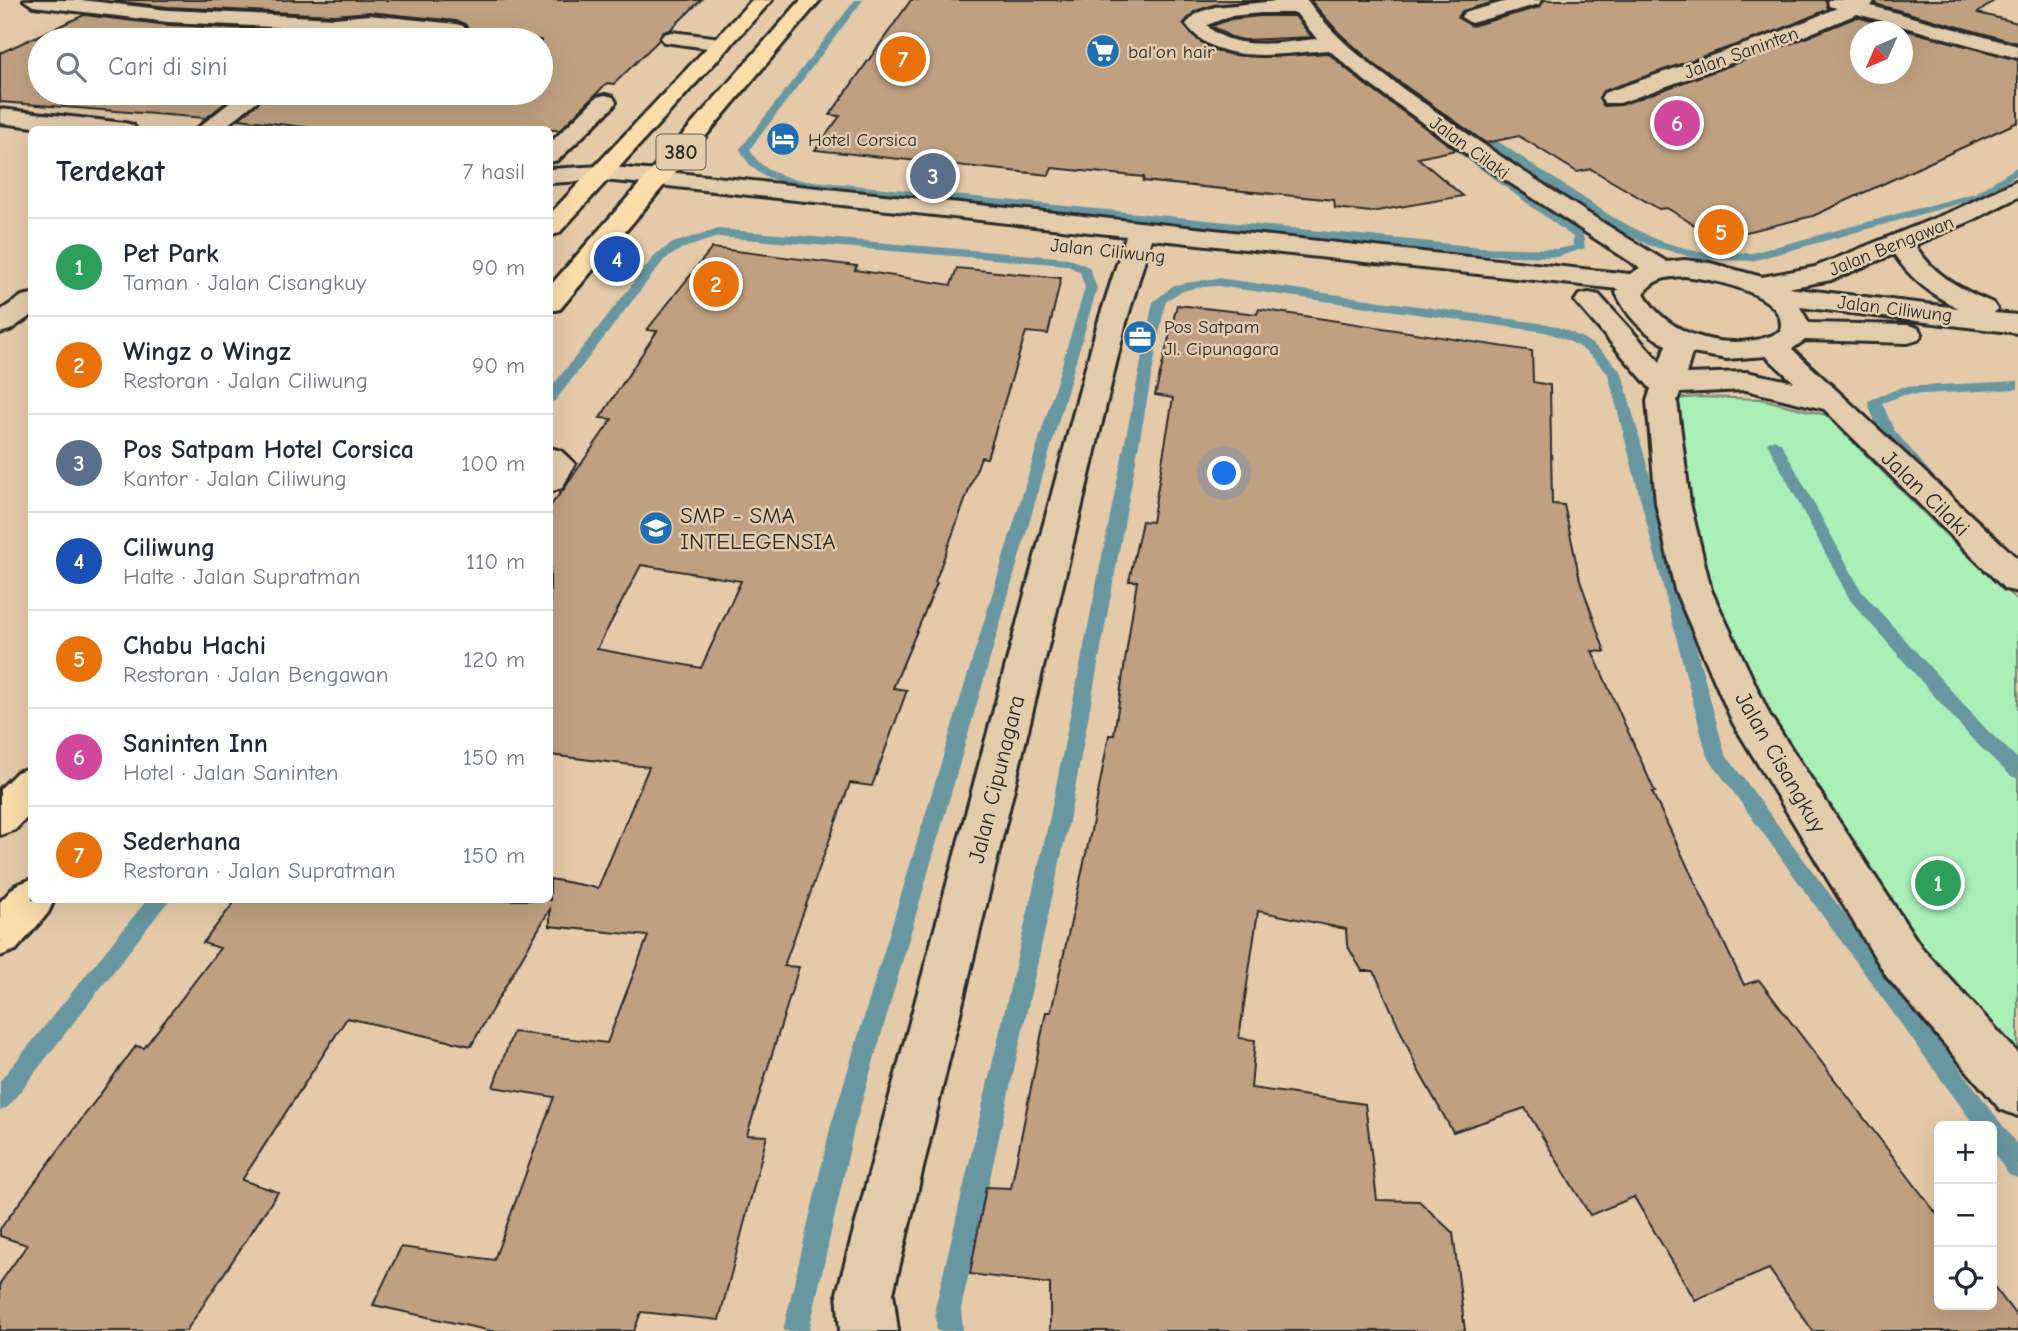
<!DOCTYPE html>
<html lang="id">
<meta charset="utf-8">
<style>
body{margin:0;font-family:"Comic Neue",sans-serif;background:#f2f2f3;color:#1f2937}
.controls{position:absolute;right:21px;bottom:21px;display:grid;overflow:hidden;border-radius:10px;box-shadow:0 7px 28px #0002}
.controls button{width:63px;height:63px;display:grid;place-items:center;padding:0;border:0;border-bottom:2px solid #e0e1e3;background:#fff;color:#1f2937;font:35px sans-serif}
.compass{position:absolute;left:1850px;top:21px;width:63px;height:63px;border-radius:50%;background:#fff;box-shadow:0 7px 28px #0002;rotate:225deg}
.you{position:absolute;left:1225px;top:474px;width:24px;height:24px;margin:-18px;border:5px solid #fff;border-radius:50%;background:#1a73e8;box-shadow:0 0 0 10px #1a73e833}
.badge{display:grid;place-items:center;width:46px;height:46px;border-radius:50%;background:#db2777;color:#fff;font-size:23px;font-weight:700}
.pin{position:absolute;translate:-50% -50%;border:4px solid #fff;box-shadow:0 2px 7px #0006}
.list{margin:0;padding:0;list-style:none}
h2{display:flex;justify-content:space-between;align-items:center;height:91px;margin:0;padding:0 28px;font-size:30px}
h2 small{font-size:23px;font-weight:400;color:#747a83}
.list li{display:grid;grid-template-columns:46px 1fr auto;gap:21px;align-items:center;box-sizing:border-box;height:98px;padding:0 28px;border-top:2px solid #e0e1e3}
.list b{display:block;font-size:26px;white-space:nowrap}
.list p{margin:0;font-size:23px;white-space:nowrap;color:#747a83}
.list em{font-size:23px;font-style:normal;color:#747a83}
.icon{flex:none;width:38px;height:38px;fill:none;stroke:currentColor;stroke-width:2;stroke-linecap:round;stroke-linejoin:round}
.map{position:relative;flex:none;width:2018px;height:1331px;overflow:hidden}
.search{position:absolute;background:#fff;box-shadow:0 7px 28px #0002;left:28px;top:28px;width:525px;height:77px;display:flex;align-items:center;gap:18px;box-sizing:border-box;padding:0 24px;border-radius:38px;color:#747a83;font-size:26px}
.panel{position:absolute;background:#fff;box-shadow:0 7px 28px #0002;left:28px;top:126px;width:525px;height:777px;border-radius:10px}
.map>svg:first-child{display:block}
.green{fill:#aaeeb8;stroke:#6a8c72;stroke-width:2}
.lines{fill:none;stroke-linecap:round;stroke-linejoin:round}
.stream{fill:#6897a1;fill-rule:evenodd}
.building{fill:#bfa181;stroke:#2b2b2b;stroke-width:2;fill-rule:evenodd}
.minor-casing{stroke:#2b2b2b;stroke-width:6}
.major-casing{stroke:#2b2b2b;stroke-width:6}
.minor{fill:#e3ccac;fill-rule:evenodd}
.major{fill:#faddab;fill-rule:evenodd}
.labels{text-anchor:middle;stroke-width:5;stroke-linejoin:round;paint-order:stroke}
.far-poi-label{font-size:19px;fill:#2b2b2b;stroke:#e3ccac;text-anchor:start}
.far-street-label{font-size:19px;fill:#2b2b2b;stroke:#e3ccac}
.shield{fill:#e3ccac;stroke:#625b52;stroke-width:2}
.shield-label{font-size:21px;font-weight:bold;fill:#2b2b2b}
.street-label{font-size:23px;fill:#2b2b2b;stroke:#e3ccac}
.poi-label{font-size:23px;fill:#2b2b2b;stroke:#e3ccac;text-anchor:start}
</style>
<div class="map">
<svg width="2018" height="1331" viewBox="0 0 2018 1331">
<rect width="100%" height="100%" fill="#e4caa8"/>
<filter id="ink" filterUnits="userSpaceOnUse"><feTurbulence type="fractalNoise" baseFrequency=".0143" numOctaves="2"/><feDisplacementMap in="SourceGraphic" scale="14" xChannelSelector="R" yChannelSelector="G"/><feConvolveMatrix kernelMatrix="1 2 1 2 8 2 1 2 1" color-interpolation-filters="sRGB"/></filter>
<g filter="url(#ink)">
<path class="green" d="M1701,397l60,2 65,16 125,125 67,61v487l-275,-362 -38,-133 -33,-194z"/>
<g class="lines">
<path class="stream" d="M855,0h8l-113,149c9,19 24,24 43,30l688,68 76,2 16,-3v-9l-117,-86v-4l4,-1 123,88 2,14 -28,9 -76,-2 -690,-70c-23,-6 -41,-13 -51,-36z
M1260,0h27l-90,12 -17,7 -4,-3 19,-9z
M1202,47c66,10 124,-11 178,40l-8,2 -35,-23 -23,-8 -86,-1 -29,-5v-4z
M1468,127h8l138,91 43,22 41,12 54,1 223,-60 43,-27v8l-35,23 -231,64 -54,-2 -50,-14 -42,-22 -138,-92z
M717,229l351,29 21,9 8,21 -243,841 -45,202h-26l47,-202 255,-841 -5,-16 -14,-7 -348,-28 -37,12 -17,11 -109,141 -5,1v-13l106,-135 17,-11z
M1218,278l329,46c31,8 55,23 75,49l103,381 293,392v32l-9,-3 -17,-25v-24h-17l-268,-370 -99,-382c-18,-22 -36,-34 -63,-42l-327,-46c-21,1 -38,2 -53,17l-96,518 -108,488 2,22h-26l-2,-22 114,-488 104,-519 21,-17z
M2018,381v8l-114,6 -22,8 12,27 37,43 -7,5 -5,-2c-22,-22 -44,-44 -51,-75l34,-14z
M1774,439l7,4 81,149 124,137 32,30v20l-7,-3 -39,-37 -122,-139 -83,-157z
M147,900h22l-161,207 -8,4v-30z"/>
</g>
<path class="building" d="M116,0h585l-31,30 -8,2 -3,8 -45,44 -7,-1 -47,47h-233l-88,-11 30,-26h272v-53h-501v53h198l-32,25 -206,-16v-49l84,-38 84,10 167,8 34,-3 87,9 8,-2 5,-7 -4,-6 -9,-3 -87,-9 -34,3 -167,-8 -54,-6z
M911,0h350l-47,5 -19,6 -12,13 15,16 16,10 18,5 40,2 56,-4 35,30 93,67 -38,8 45,38 -92,16 -36,-4 -1,-8 -191,-19 1,-4 -92,-9 -3,7 -234,-25 25,-34 -10,-1z
M1310,0h191l-39,11 -4,7 14,8 68,-19 4,-7h282l3,9 -50,21 -176,61 -4,8 5,7 17,-1 174,-63 62,-25 161,43v62l-205,94 -96,23 -50,-31 -8,1 -68,-40 -14,3 -58,-36 -33,7 -112,-79 -35,-31zM1860,32h42v42h-42z
M1878,0h117l-17,13 40,10v20l-143,-39z
M1261,16h34l17,21 -68,3 -13,-3 -19,-11 19,-7z
M712,248l145,18 -2,4 96,15 6,-17 104,10 -13,56 -22,-2 -39,126 -6,-1 -46,125 2,1 -44,105 14,2 -35,96 -22,-3 -66,183 15,1 -52,168 20,1 -48,184 -78,-8 -7,19h-143l-118,-26 28,-58 93,13 60,-163 -61,-10 20,-55 94,11 41,-107 -98,-10v-17l-79,137 -124,-28 -105,162 36,12 -92,139h-186v-48l27,-38 -27,-9v-7l136,-183 8,2 76,-100 -17,-5 33,-43h314v-21l48,9 51,-121 -99,-12v-249l14,-17 48,-70 -12,-1 57,-87 -10,-1zM641,565l100,16 -40,87 -104,-19z
M1177,305l80,9 2,-5 273,42 1,31 17,3 2,119 12,1 16,75 25,72 -13,-1 63,141h-3l92,193 15,-5 180,237v88h53v-21l26,34v13h-205l-44,-62 -74,31 -61,-103 -44,18 -65,-107 -72,24 -36,-64 -43,-97h-12l-15,-26 -1,-16 -88,-18 -19,127 16,2 -4,48 114,16 12,96 42,1 34,32 12,98h-415v-47l-80,-10 16,-87 25,1 35,-176h5l40,-181 18,-96h5l23,-154h-8l13,-60 10,1 21,-124 -18,-3z"/>
<g class="lines">
<g class="minor-casing">
<path id="minor" d="M24,0h57l87,10 167,8 34,-3 87,9 7,2 3,4 -3,4 -7,2 -87,-9 -34,3 -167,-8 -135,-16z
M1288,0h19c36,51 90,84 141,120 71,50 144,97 219,142l17,-2 26,3 52,14 53,-10 140,-57 63,-30v17l-45,23 -58,25c18,30 47,45 78,58l4,6 -3,4 24,2v18l-218,-26 9,16 99,2 10,3 4,6 -4,6 -10,3 -103,-3 -13,9 226,210v33l-13,-3 -181,-180 -78,-19 -66,3 -3,8 13,102 21,87 59,126 151,231 97,106v63l-18,-7 -113,-132 -154,-254 -58,-133 -19,-87 -9,-102 4,-12 -76,-88 4,-6 10,-2 10,2 61,67 6,-17c-24,-14 -38,-27 -50,-52l2,-4 -467,-50 -26,87 -232,967 5,38h-58l-3,-38 260,-967 29,-90 -468,-51 -57,-5 -51,3v-14l51,-3 57,5 972,103 10,-6 -165,-108 -110,-79 -36,-31c-46,3 -112,18 -143,-26l11,-11 18,-6zM1261,13h35l21,26c-32,3 -86,14 -110,-14l23,-9zM1894,254c17,25 37,41 65,54l-171,-20 43,-8zM1684,276c26,3 107,17 96,56 -45,22 -113,7 -136,-39 10,-15 24,-16 40,-17zM1692,353l35,6 39,-3 28,26 -48,-10 -60,2z
M1511,0h30l-2,4 -68,19 -10,-6 3,-4z
M1828,0h47l-4,6 147,40v12l-161,-44 -63,26 -174,63h-16l-3,-5 3,-5 176,-61 57,-24 -8,-2z
M671,32l51,6 7,2 3,4 -3,4 -7,2 -58,-8 -3,-4 3,-4z
M242,93h25l-46,37h-26z
M605,95l8,2 3,5 -3,5 -55,53 -8,2v-19l47,-46z
M0,109l125,14 8,2 3,5h-76l-60,-7z
M32,294v21l-22,15 -10,3v-22l22,-15z
M550,448l11,3 14,13 -13,24 -12,4z"/>
</g>
<g class="major-casing">
<path id="major" d="M752,0h20l-213,233 -9,3v-22z
M801,0h19l-260,309 -10,2v-25z
M32,767v45l-17,18 -15,5v-46l17,-17z
M32,879v21h22l-6,13 -32,37 -16,6v-54l16,-17z"/>
</g>
<use href="#minor" class="minor"/>
<use href="#major" class="major"/>
</g>
</g>
<defs>
<g id="supermarket-disc" transform="scale(1.75)"><circle r="9.5" fill="#1f6fb2" stroke="#e3ccac"/><path d="M-6-5.5h2.5l.6 2H6L4.5 2H-2.5L-4.4-4H-6ZM-1.5 3.2a1.3 1.3 0 1 0 .1 0ZM3 3.2a1.3 1.3 0 1 0 .1 0Z" fill="#fff"/></g>
<g id="hotel-disc" transform="scale(1.75)"><circle r="9.5" fill="#1f6fb2" stroke="#e3ccac"/><path d="M-6-4.5h1.5V1H6V5H4.5V3h-9V5H-6ZM-4 0a1.8 1.8 0 1 1 3.6 0ZM.5 0V-2.5h3Q6-2.5 6 0Z" fill="#fff"/></g>
<g id="office-disc" transform="scale(1.75)"><circle r="9.5" fill="#1f6fb2" stroke="#e3ccac"/><path d="M-6-3h4V-5.5h4V-3h4V5H-6ZM-1-4.5V-3h2v-1.5ZM-6 0V1H6V0Z" fill="#fff"/></g>
<g id="school-disc" transform="scale(1.75)"><circle r="9.5" fill="#1f6fb2" stroke="#e3ccac"/><path d="M0-5L7-2L0 1L-7-2ZM-4 1L0 2.5L4 1V4Q0 6-4 4Z" fill="#fff"/></g>
</defs>
<g fill-rule="evenodd">
<use href="#supermarket-disc" x="1103" y="51"/>
<use href="#hotel-disc" x="783" y="139"/>
<use href="#office-disc" x="1140" y="337"/>
<use href="#school-disc" x="656" y="528"/>
</g>
<g class="labels">
<g class="far-poi-label">
<text x="1128" y="58">bal'on hair</text>
<text x="808" y="146">Hotel Corsica</text>
<text x="1164" y="333">Pos Satpam<tspan x="1164" dy="22">Jl. Cipunagara</tspan></text>
</g>
<g class="far-street-label">
<text transform="translate(1741 52) rotate(-20)" y="7">Jalan Saninten</text>
<text transform="translate(1470 147) rotate(36)" y="7">Jalan Cilaki</text>
<text transform="translate(1891 245) rotate(-22)" y="7">Jalan Bengawan</text>
<text transform="translate(1108 250) rotate(6)" y="7">Jalan Ciliwung</text>
<text transform="translate(1895 308) rotate(7)" y="7">Jalan Ciliwung</text>
</g>
<rect class="shield" x="656.5" y="134.5" width="49" height="35" rx="5"/>
<g class="shield-label">
<text x="681" y="159">380</text>
</g>
<g class="street-label">
<text transform="translate(1926 493) rotate(44)" y="8">Jalan Cilaki</text>
<text transform="translate(1781 762) rotate(60)" y="8">Jalan Cisangkuy</text>
<text transform="translate(996 779) rotate(-76)" y="8">Jalan Cipunagara</text>
</g>
<g class="poi-label">
<text x="680" y="523">SMP - SMA<tspan x="680" dy="26">INTELEGENSIA</tspan></text>
</g>
</g>
</svg>
<div class="controls">
<button>+</button>
<button>−</button>
<button><svg class="icon" aria-label="locate" viewBox="0 0 24 24"><circle cx="12" cy="12" r="6"/><path d="M12 2v4M12 18v4M2 12h4M18 12h4"/></svg></button>
</div>
<svg class="compass" viewBox="-18 -18 36 36"><path d="M0-13l5 13h-10z" fill="#e53935"/><path d="M0 13l5-13h-10z" fill="#747a83"/></svg>
<div class="you"></div>
<div class="pin badge" style="left:1938px;top:883px;background:#2e9e5b">1</div>
<div class="pin badge" style="left:716px;top:284px;background:#e8710a">2</div>
<div class="pin badge" style="left:933px;top:176px;background:#5c6f8a">3</div>
<div class="pin badge" style="left:617px;top:259px;background:#1a4fb4">4</div>
<div class="pin badge" style="left:1721px;top:232px;background:#e8710a">5</div>
<div class="pin badge" style="left:1677px;top:123px;background:#d1479c">6</div>
<div class="pin badge" style="left:903px;top:59px;background:#e8710a">7</div>
<div class="search"><svg class="icon" aria-label="search" viewBox="0 0 24 24"><circle cx="10" cy="10" r="6"/><path d="M15 15l6 6"/></svg>Cari di sini</div>
<section class="panel">
<h2>Terdekat<small>7 hasil</small></h2>
<ul class="list">
<li><span class="badge" style="background:#2e9e5b">1</span><div><b>Pet Park</b><p>Taman · Jalan Cisangkuy</p></div><em>90 m</em></li>
<li><span class="badge" style="background:#e8710a">2</span><div><b>Wingz o Wingz</b><p>Restoran · Jalan Ciliwung</p></div><em>90 m</em></li>
<li><span class="badge" style="background:#5c6f8a">3</span><div><b>Pos Satpam Hotel Corsica</b><p>Kantor · Jalan Ciliwung</p></div><em>100 m</em></li>
<li><span class="badge" style="background:#1a4fb4">4</span><div><b>Ciliwung</b><p>Halte · Jalan Supratman</p></div><em>110 m</em></li>
<li><span class="badge" style="background:#e8710a">5</span><div><b>Chabu Hachi</b><p>Restoran · Jalan Bengawan</p></div><em>120 m</em></li>
<li><span class="badge" style="background:#d1479c">6</span><div><b>Saninten Inn</b><p>Hotel · Jalan Saninten</p></div><em>150 m</em></li>
<li><span class="badge" style="background:#e8710a">7</span><div><b>Sederhana</b><p>Restoran · Jalan Supratman</p></div><em>150 m</em></li>
</ul>
</section>
</div>
